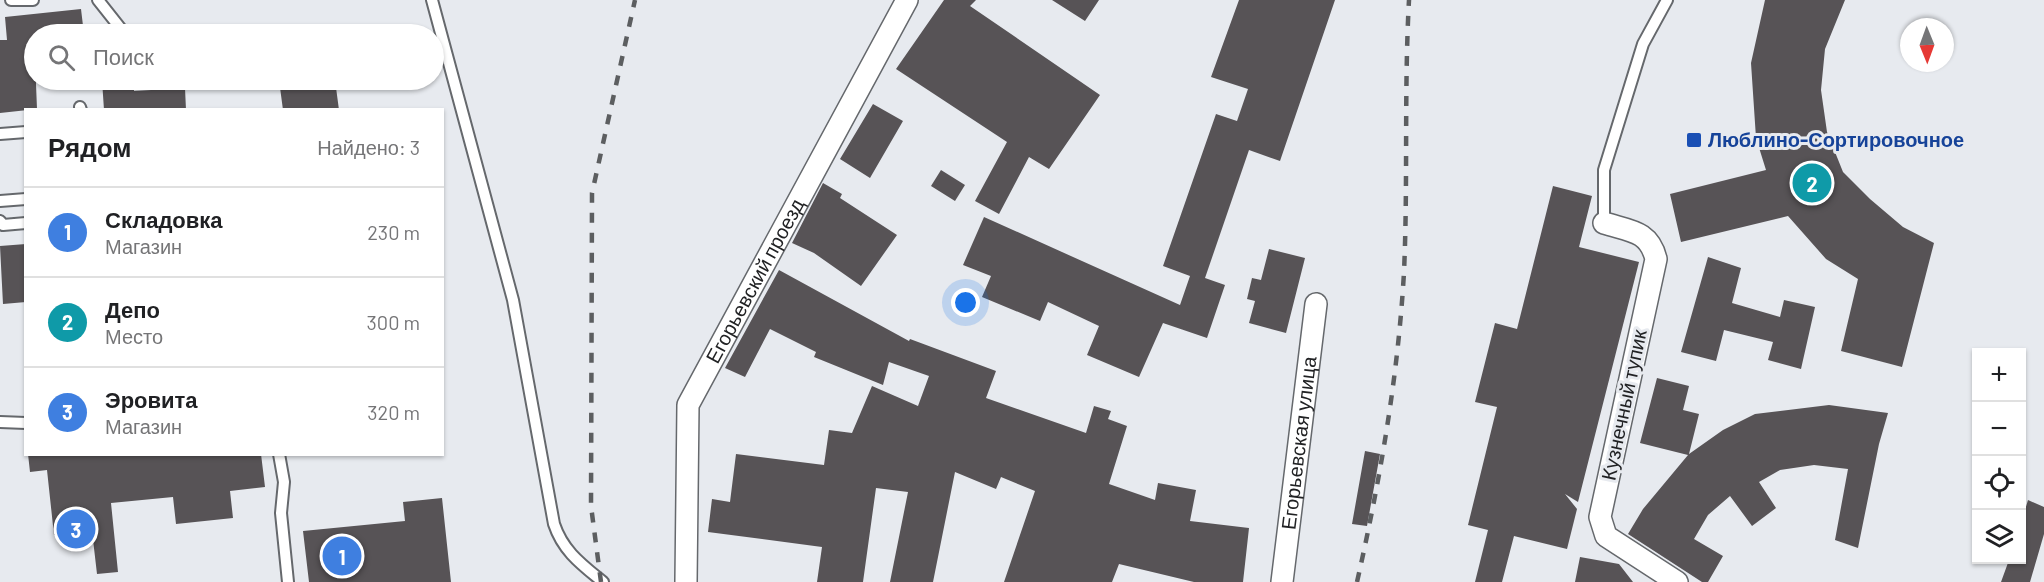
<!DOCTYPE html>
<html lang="ru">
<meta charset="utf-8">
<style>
body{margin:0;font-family:Barlow,sans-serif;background:#f6f6f6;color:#202124}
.controls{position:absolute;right:18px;bottom:18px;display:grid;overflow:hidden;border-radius:0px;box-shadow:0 2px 4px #0004}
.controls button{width:54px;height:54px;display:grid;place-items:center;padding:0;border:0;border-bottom:2px solid #e0e0e0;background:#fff;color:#202124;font:30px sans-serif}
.compass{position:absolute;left:1900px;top:18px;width:54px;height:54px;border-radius:50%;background:#fff;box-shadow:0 2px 4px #0004;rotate:179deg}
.you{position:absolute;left:966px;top:303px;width:21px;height:21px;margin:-15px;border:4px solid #fff;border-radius:50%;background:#1a73e8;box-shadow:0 0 0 9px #1a73e833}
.badge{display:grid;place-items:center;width:39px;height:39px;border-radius:50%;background:#ea580c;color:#fff;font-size:20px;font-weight:700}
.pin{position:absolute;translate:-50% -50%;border:3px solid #fff;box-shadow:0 2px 6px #0006}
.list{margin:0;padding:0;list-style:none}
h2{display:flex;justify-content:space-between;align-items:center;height:78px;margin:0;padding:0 24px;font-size:26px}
h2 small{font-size:20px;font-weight:400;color:#757577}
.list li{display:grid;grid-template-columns:39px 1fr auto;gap:18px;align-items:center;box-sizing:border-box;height:90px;padding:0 24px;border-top:2px solid #e0e0e0}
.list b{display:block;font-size:22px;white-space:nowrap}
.list p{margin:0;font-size:20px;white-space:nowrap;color:#757577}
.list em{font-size:20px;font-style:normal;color:#757577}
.icon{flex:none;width:33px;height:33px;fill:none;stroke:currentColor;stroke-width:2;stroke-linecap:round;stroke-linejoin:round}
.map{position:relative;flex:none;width:2044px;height:582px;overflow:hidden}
.search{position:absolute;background:#fff;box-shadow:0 2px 4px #0004;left:24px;top:24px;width:420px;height:66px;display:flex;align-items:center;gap:15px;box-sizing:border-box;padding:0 21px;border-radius:33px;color:#757577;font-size:22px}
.panel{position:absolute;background:#fff;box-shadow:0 2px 4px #0004;left:24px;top:108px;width:420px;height:348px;border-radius:0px}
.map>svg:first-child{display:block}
.building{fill:#575356}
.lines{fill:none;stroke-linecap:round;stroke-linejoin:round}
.service-casing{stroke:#65686c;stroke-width:14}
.minor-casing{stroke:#65686c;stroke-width:24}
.service{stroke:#fff;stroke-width:10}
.minor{stroke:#fff;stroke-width:21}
.rail{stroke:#5c5e60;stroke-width:4.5;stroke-dasharray:10 10;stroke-linecap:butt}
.transit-dot{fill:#1a4fb4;stroke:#e7eaef;stroke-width:2}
.labels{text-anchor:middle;stroke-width:6;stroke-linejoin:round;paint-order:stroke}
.transit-label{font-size:20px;font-weight:bold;fill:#164399;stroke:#e7eaef;text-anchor:start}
.street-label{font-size:20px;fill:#212224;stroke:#e7eaef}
</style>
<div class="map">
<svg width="2044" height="582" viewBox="0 0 2044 582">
<rect width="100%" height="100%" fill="#e7eaef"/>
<path class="building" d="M944,0h32l-6,6 130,89 -51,74 -20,-12 -30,57 -24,-13 32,-59 -111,-73z
M1052,0h47l-14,21z
M1239,0h96l-55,161 -31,-11 -44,128 20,7 -18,53 -44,-15 -24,54 -52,-22 12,-29 -51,-24 -8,19 -58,-24 9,-21 -28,-11 21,-48 196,88 10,-29 -27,-10 53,-152 21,7 11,-32 -37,-12z
M1765,0h80l-20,49 -4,41 6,42 16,40 27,27 33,28 31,16 -32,124 -61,-16 17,-72 -32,-20 -38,-43 -107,26 -11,-48 96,-24 -10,-32 -5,-75z
M81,9l3,25h-50l3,75 -37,4v-73h7l-2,-23z
M102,80h32v11l51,-3 1,22h-82z
M279,80h56l4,30h-56z
M873,104l30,17 -33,57 -30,-19z
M941,170l24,15 -10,16 -24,-15z
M823,183l19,11 -2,4 57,37 -36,51 -47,-33 -22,-10z
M1553,186l39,10 -13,51 60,15 -61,240 -13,-8 12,15 -10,40 -53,-13 -12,46h-27l13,-52 -20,-5 29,-118 -22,-5 20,-79 22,6z
M26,244v58l-23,2 -3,-58z
M1269,249l36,9 -19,75 -37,-10 6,-22 -8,-2 5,-21 9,2z
M1708,257l33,11 -9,35 48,14 4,-17 31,7 -14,62 -33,-9 5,-18 -49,-12 -8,31 -35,-9z
M779,270l130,71 1,-2 86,32 -10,27 100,35 8,-27 17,5 -3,8 19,7 -18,58 46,16 3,-17 38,7 -6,31 59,7 -6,54h-49l-75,-18 -7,18h-108l31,-91 -34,-14 -5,12 -41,-17 -22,110h-43l18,-90 -32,-4 -13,94h-46l5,-35 -114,-15 4,-33 18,3 6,-48 88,11 5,-35 23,3 20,-47 46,20 11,-30 -40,-14 -6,23 -69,-28 2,-5 -46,-23 -25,48 -20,-9z
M1657,378l32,8 -6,24 16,4 -10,40 34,-24 32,-16 74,-9 59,8 -9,31 -21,104 -23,-8 13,-71 -34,-4 -34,5 -21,12 17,26 -24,18 -22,-30 -22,19 -14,24 29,17 -15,26h-6l-74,-48 15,-25 45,-54 -48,-12z
M1365,451l15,3 -13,72 -15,-2z
M28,454h233l4,33 -35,4 3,27 -57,6 -3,-27 -62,6 7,69 -21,2 -5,-43 -38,4 -7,-65 -17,2z
M442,498l9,84h-142l-6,-51 102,-10 -2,-19z
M2028,500l16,7v27l-14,48h-29l8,-22h13v-40z
M1580,557l39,7 14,18h-58z"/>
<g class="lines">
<g class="service-casing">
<path id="service" d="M11,0h22
M98,0l27,34
M432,0l81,300 41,224c9,27 27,40 49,58
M80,107l1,3
M0,134l26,-2
M0,201l26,-2
M0,221l3,4 23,-2
M1604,223v-53l39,-126 24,-44
M0,422l26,1
M279,454l5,28 -3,31 7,69"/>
</g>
<g class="minor-casing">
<g id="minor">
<path d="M1604,223c25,8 45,7 52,36l-56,258 6,19 71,46"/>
<path id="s1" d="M686,582l2,-177 219,-405"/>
<path id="s2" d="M1282,582l34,-278"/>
</g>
</g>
<use href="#service" class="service"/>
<use href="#minor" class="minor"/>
<path class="rail" d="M601,582l-10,-76 1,-313 43,-193
M1357,582c23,-102 41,-205 47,-310 4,-90 0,-181 5,-272"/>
</g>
<rect class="transit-dot" x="1686" y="132" width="16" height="16" rx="3"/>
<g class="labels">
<g class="transit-label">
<text x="1708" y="147">Люблино-Сортировочное</text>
</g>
<g class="street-label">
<text dy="7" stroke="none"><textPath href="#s1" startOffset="318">Егорьевский проезд</textPath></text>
<text transform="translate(1624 405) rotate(-78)" y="7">Кузнечный тупик</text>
<text dy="7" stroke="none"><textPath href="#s2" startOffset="140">Егорьевская улица</textPath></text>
</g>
</g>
</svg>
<div class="controls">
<button>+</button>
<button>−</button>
<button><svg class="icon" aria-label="locate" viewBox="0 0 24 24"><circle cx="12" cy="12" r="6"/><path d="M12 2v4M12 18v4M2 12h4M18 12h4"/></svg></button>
<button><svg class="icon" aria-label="layers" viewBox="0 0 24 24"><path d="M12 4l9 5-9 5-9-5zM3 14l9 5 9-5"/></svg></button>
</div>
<svg class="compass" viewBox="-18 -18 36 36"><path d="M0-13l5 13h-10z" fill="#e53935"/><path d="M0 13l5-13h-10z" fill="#757577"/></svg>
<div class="you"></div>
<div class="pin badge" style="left:342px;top:556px;background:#3f7fe0">1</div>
<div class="pin badge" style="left:1812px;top:183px;background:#0f9aa8">2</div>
<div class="pin badge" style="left:76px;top:529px;background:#3f7fe0">3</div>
<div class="search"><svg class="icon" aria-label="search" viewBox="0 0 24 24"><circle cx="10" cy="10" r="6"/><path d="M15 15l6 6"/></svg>Поиск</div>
<section class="panel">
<h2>Рядом<small>Найдено: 3</small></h2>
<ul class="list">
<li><span class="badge" style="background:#3f7fe0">1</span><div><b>Складовка</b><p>Магазин</p></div><em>230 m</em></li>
<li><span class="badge" style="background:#0f9aa8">2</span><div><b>Депо</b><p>Место</p></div><em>300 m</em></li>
<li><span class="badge" style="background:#3f7fe0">3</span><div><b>Эровита</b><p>Магазин</p></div><em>320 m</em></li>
</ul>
</section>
</div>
